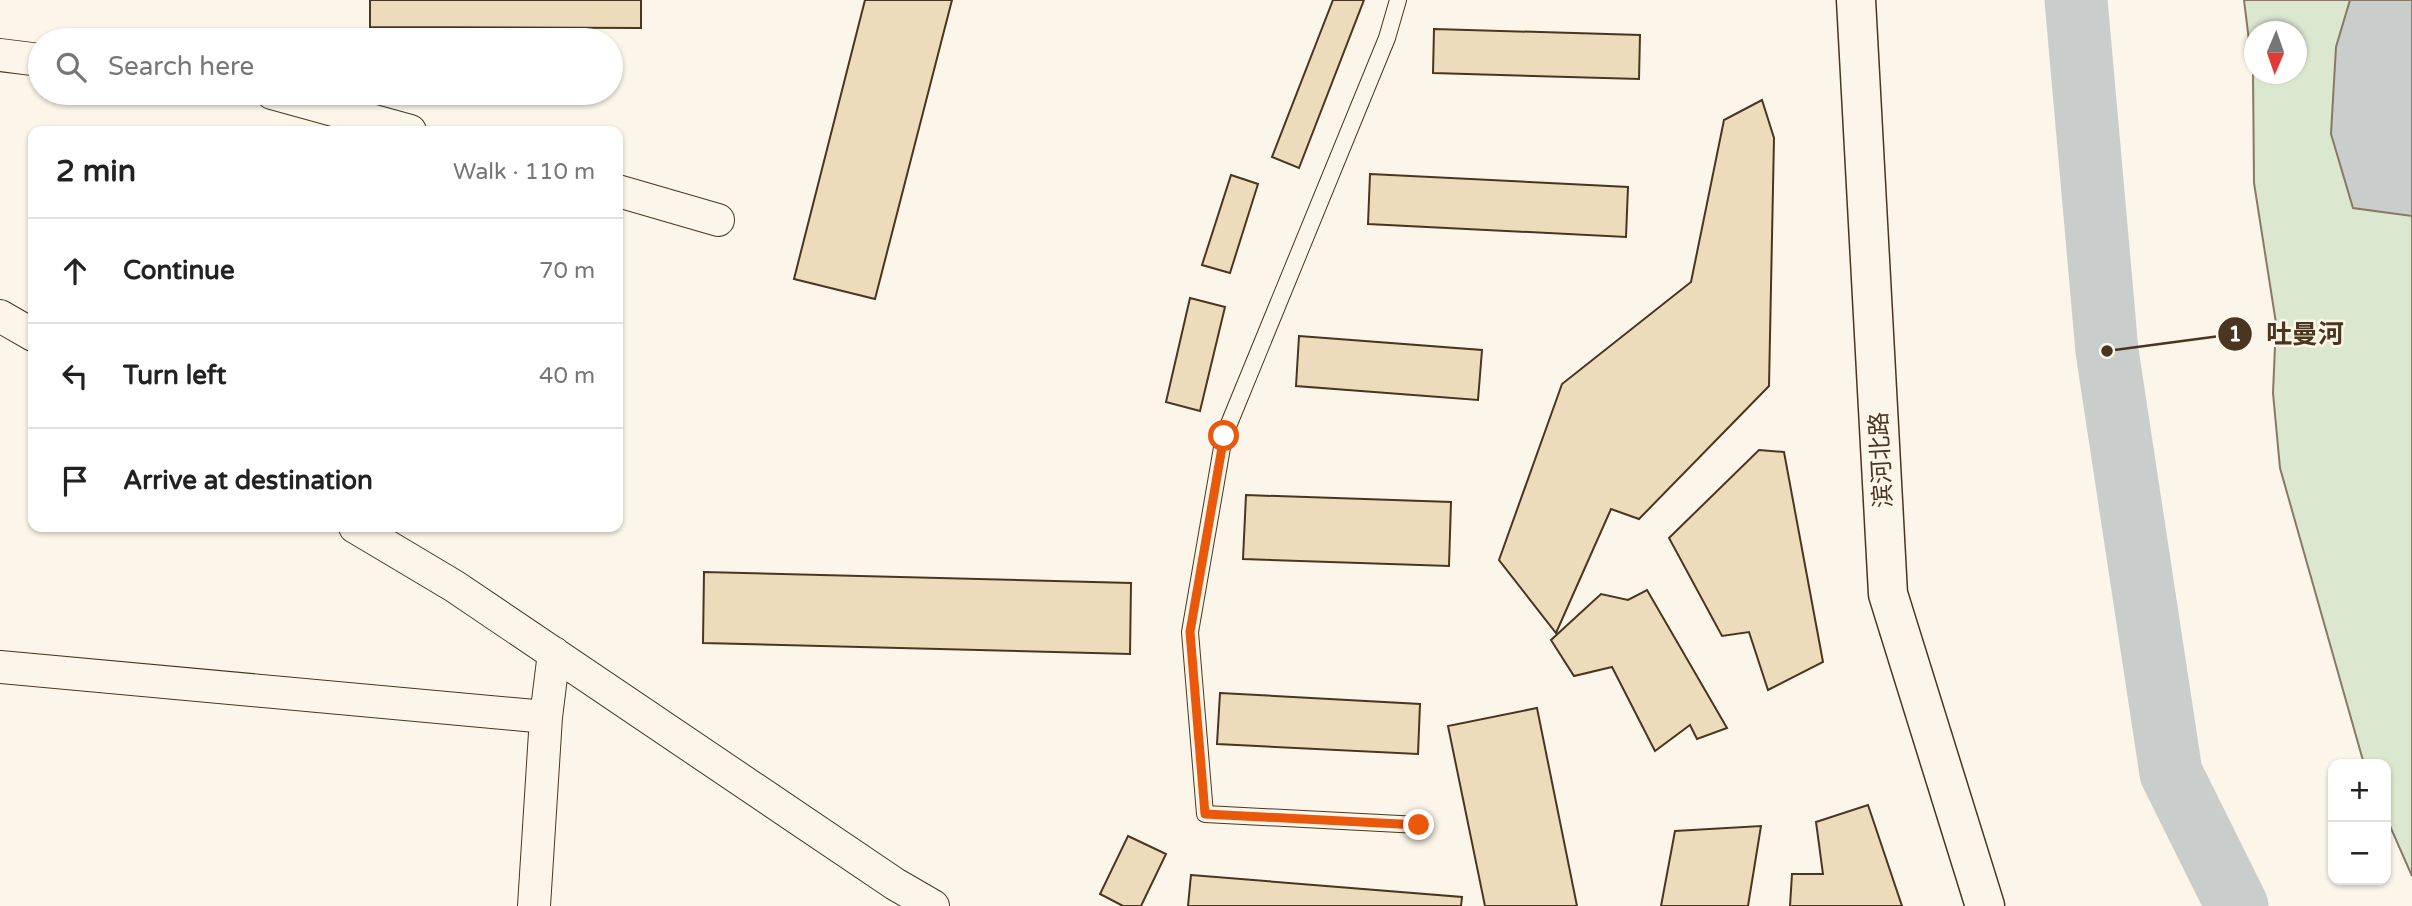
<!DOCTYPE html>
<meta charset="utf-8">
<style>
body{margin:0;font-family:"Varela Round","Noto Sans SC",sans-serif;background:#f6f6f6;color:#222}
.controls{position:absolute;right:21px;bottom:21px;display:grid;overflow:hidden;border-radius:14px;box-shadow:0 2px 5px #0004}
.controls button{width:63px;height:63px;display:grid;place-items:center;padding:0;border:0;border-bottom:2px solid #e0e0e0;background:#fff;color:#222;font:35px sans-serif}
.compass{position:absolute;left:2244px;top:21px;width:63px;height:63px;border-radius:50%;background:#fff;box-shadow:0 2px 5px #0004;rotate:182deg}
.stop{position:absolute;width:21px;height:21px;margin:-16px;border:5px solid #ea580c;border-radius:50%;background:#fff}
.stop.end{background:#ea580c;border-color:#fff;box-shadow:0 2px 7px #0008}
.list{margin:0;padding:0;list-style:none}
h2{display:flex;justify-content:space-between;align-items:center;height:91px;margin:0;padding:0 28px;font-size:30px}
h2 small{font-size:23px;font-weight:400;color:#767676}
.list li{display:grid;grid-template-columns:46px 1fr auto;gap:21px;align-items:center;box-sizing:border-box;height:105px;padding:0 28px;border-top:2px solid #e0e0e0}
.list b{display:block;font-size:26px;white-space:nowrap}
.list em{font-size:23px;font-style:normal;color:#767676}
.icon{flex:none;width:38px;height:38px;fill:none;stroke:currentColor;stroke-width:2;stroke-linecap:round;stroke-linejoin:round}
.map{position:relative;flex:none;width:2412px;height:906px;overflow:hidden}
.search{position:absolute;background:#fff;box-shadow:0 2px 5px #0004;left:28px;top:28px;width:595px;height:77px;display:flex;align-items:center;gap:18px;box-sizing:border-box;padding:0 24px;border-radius:38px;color:#767676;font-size:26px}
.panel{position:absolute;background:#fff;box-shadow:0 2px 5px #0004;left:28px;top:126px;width:595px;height:406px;border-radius:14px}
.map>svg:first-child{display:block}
.green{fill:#dce7d0;stroke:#887966;stroke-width:2;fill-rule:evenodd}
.water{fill:#c9cecd;stroke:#887966;stroke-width:2}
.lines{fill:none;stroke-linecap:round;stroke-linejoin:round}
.river{stroke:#c9cecd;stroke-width:63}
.building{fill:#ecdcbc;stroke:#4a3520;stroke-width:2}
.service-casing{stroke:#4a3520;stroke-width:18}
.minor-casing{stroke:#4a3520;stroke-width:34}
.secondary-casing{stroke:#4a3520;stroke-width:41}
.service{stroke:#fbf6e9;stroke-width:16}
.minor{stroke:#fbf6e9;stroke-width:32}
.secondary{stroke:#fbf6e9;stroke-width:38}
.route{stroke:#ea580c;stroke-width:9}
.labels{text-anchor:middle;stroke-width:5;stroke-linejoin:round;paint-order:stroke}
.street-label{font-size:24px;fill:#4a3520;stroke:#fbf6e9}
.leader{fill:none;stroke:#4a3520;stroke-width:2.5}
.callout-dot{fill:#4a3520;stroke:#fbf6e9;stroke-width:2.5}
.mark-label{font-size:21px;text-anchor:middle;font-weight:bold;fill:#fff}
.callout-label{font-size:26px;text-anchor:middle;font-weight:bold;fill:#4a3520;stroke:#fbf6e9;stroke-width:5;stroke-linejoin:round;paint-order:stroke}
</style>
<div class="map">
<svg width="2412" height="906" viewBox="0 0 2412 906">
<rect width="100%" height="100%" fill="#fbf6e9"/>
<path class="green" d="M2244,0h168v876l-26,-59v-53h-22l-84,-296 -7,-75 3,-70 -22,-140 -1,-110zM2254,32h42v42h-42z"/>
<path class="water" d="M2350,0h62v216l-59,-8 -22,-74 5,-87z"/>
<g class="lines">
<path class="river" d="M2076,0l31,351 64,422 66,133"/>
</g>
<path class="building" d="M370,0h271v28l-271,-1z
M865,0h87l-77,299 -81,-20z
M1333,0h31l-65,168 -27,-11z
M1434,29l206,6 -1,44 -206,-6z
M1762,100l12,38 -5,248 -130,133 -28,-10 -55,124 -57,-73 63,-176 129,-102 33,-162z
M1370,174l258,13 -2,50 -258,-13z
M1231,175l27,9 -28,89 -28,-8z
M1190,298l35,9 -25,104 -34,-9z
M1299,336l183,14 -4,50 -182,-14z
M1759,450l25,2 39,210 -55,28 -19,-58 -27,4 -53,-98z
M1246,495l205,7 -2,64 -206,-7z
M704,572l427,11 -1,71 -427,-11z
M1647,590l80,138 -30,11 -7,-14 -35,26 -43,-84 -38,9 -23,-36 50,-46 27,6z
M1220,693l200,11 -2,50 -201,-10z
M1537,708l40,198h-92l-37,-180z
M1868,805l34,101h-112l2,-32h31l-7,-52z
M1761,826l-13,80h-87l14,-75z
M1128,836l38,18 -25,52h-18l-23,-12z
M1191,875l271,22 -1,9h-273z"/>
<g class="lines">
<g class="service-casing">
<path id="service" d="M1398,0l-11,38 -163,398 -34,196 15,182 214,11"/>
</g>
<g class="minor-casing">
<path id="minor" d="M0,55l40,5
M272,93l138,38
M618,191l100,29
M0,316l33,19
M355,527l99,59 441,298 38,22
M0,667l546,50
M534,906l12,-189 8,-64"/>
</g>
<g class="secondary-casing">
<path id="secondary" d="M1856,0l32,594 97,312"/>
</g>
<use href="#service" class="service"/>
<use href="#minor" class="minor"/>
<use href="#secondary" class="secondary"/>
</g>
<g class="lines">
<path class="route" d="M1224,436l-34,196 15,182 214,11"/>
</g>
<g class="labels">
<g class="street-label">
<text transform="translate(1881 460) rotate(-93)" y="8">滨河北路</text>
</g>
</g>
<path class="leader" d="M2107 351L2235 334"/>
<g class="callout-dot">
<circle cx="2107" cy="351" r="7"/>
<circle cx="2235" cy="334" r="18"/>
</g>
<g class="mark-label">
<text x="2235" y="341">1</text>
</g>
<g class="callout-label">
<text x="2305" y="343">吐曼河</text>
</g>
</svg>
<div class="controls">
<button>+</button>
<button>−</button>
</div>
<svg class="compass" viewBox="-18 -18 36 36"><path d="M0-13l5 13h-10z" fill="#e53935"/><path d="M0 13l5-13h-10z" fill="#767676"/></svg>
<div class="stop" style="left:1224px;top:436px"></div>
<div class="stop end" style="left:1419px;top:825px"></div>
<div class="search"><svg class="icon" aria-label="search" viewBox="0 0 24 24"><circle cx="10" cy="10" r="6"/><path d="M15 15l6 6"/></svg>Search here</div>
<section class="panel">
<h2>2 min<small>Walk · 110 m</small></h2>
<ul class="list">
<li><svg class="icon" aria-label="ahead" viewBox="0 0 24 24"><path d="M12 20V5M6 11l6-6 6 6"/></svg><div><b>Continue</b></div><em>70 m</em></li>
<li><svg class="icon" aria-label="left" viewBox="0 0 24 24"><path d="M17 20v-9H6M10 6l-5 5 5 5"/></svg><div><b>Turn left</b></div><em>40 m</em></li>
<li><svg class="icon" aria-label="arrive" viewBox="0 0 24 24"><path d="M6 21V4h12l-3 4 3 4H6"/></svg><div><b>Arrive at destination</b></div></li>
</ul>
</section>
</div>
